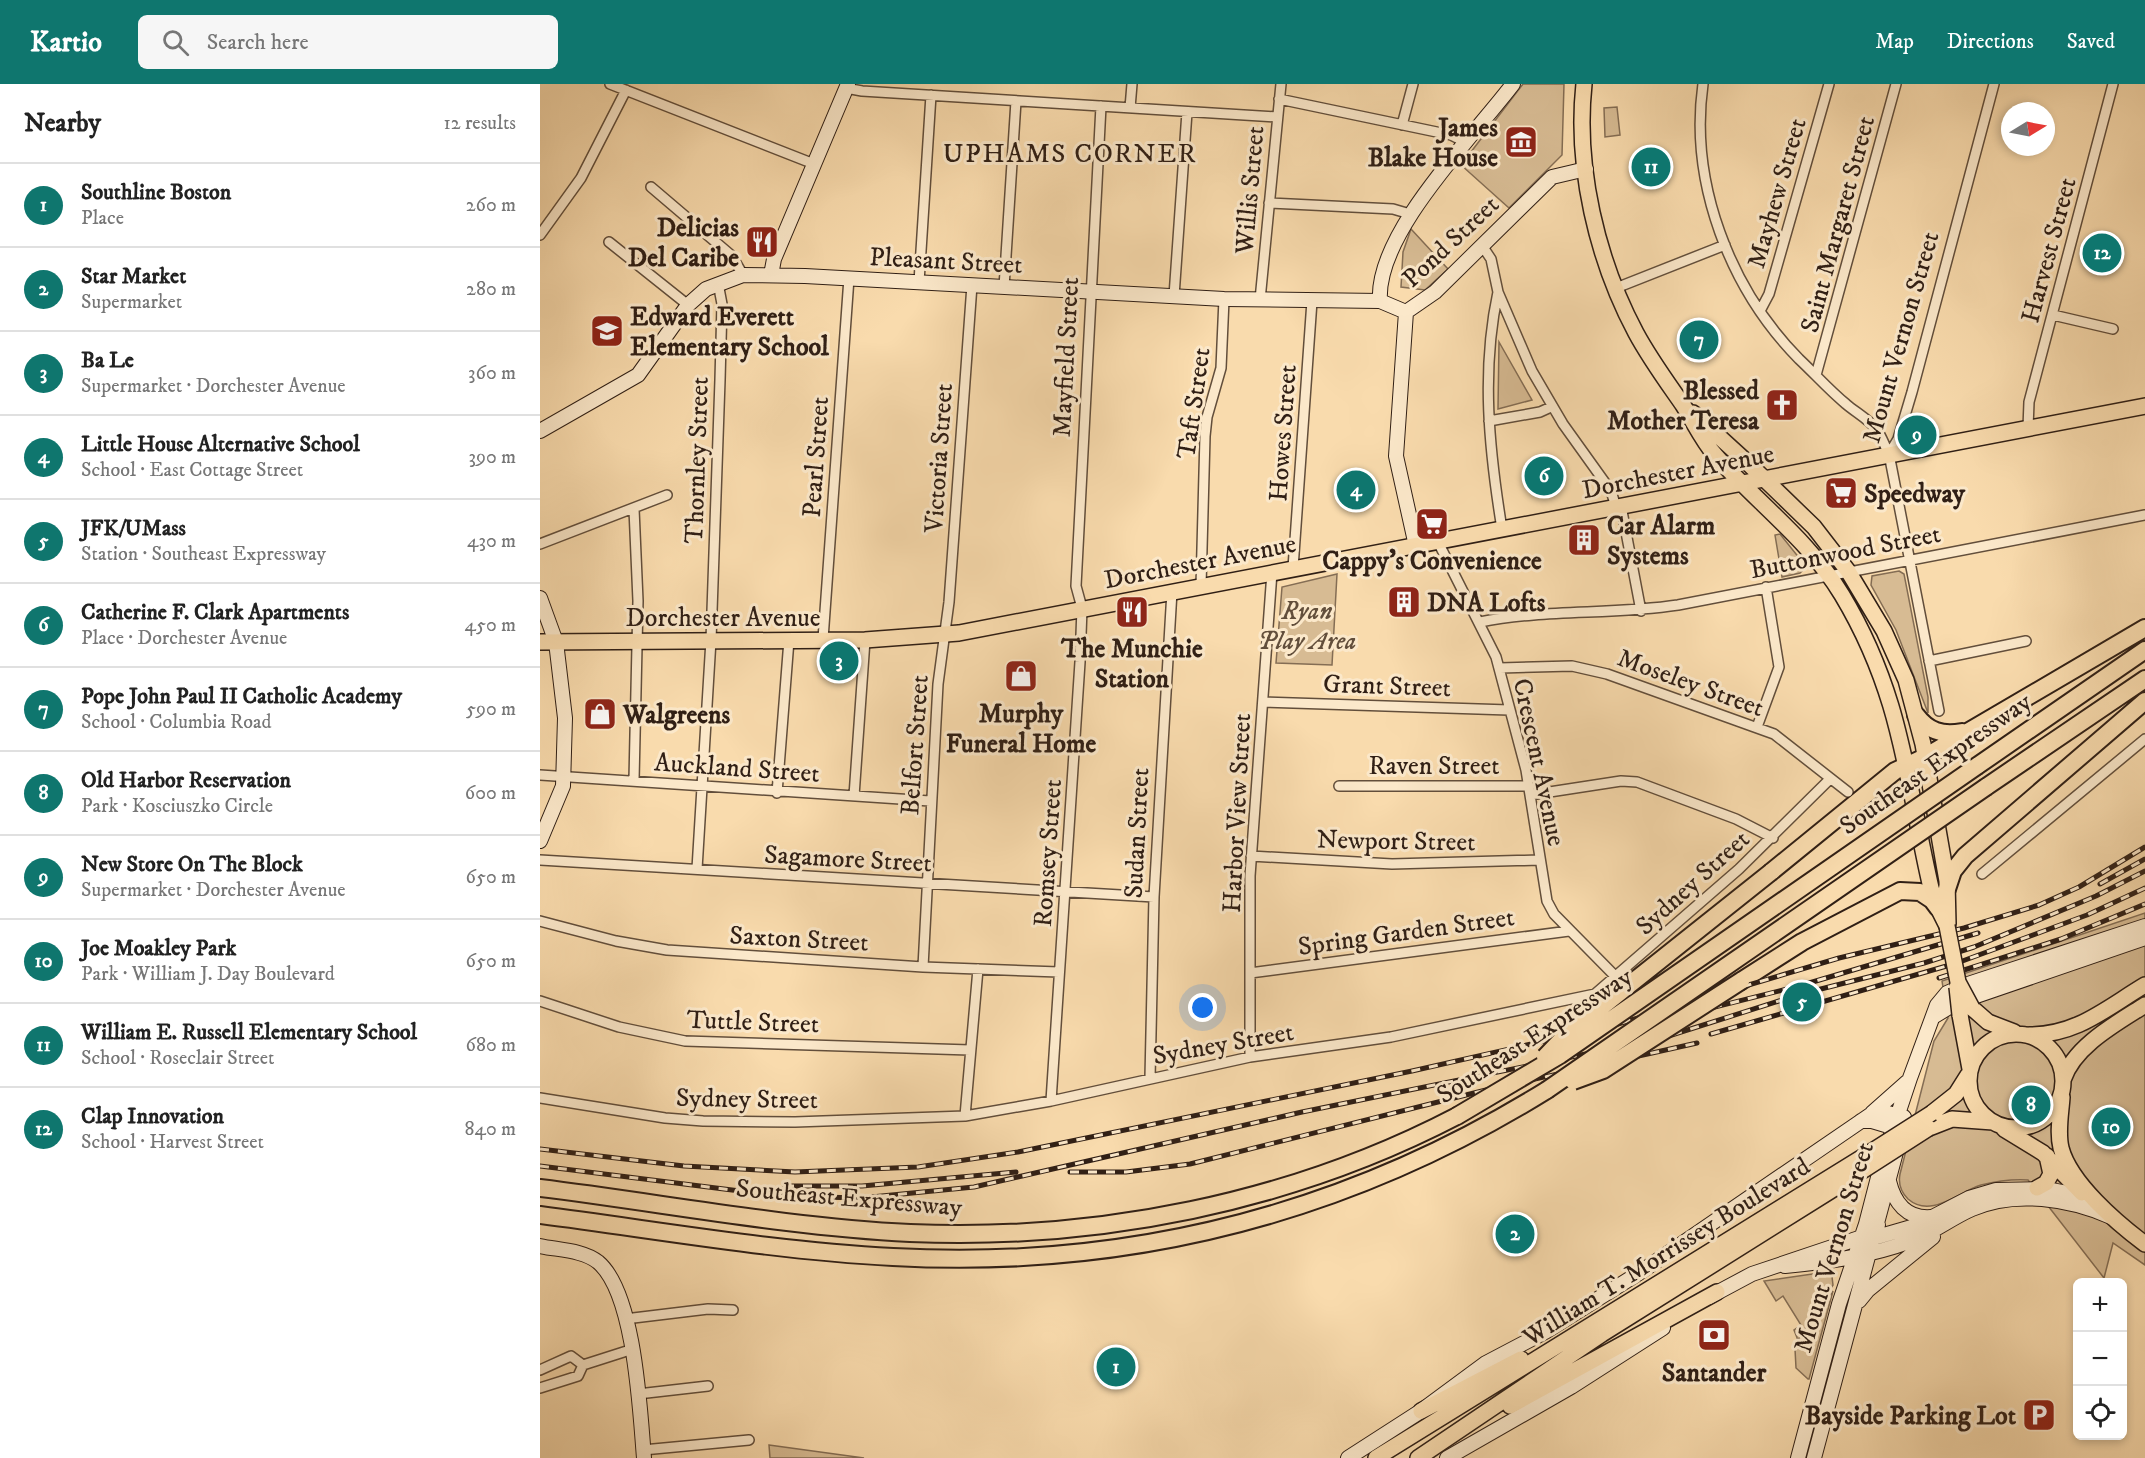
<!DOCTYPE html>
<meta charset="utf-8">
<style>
body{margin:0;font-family:"IM FELL DW Pica",serif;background:#f6f6f6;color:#222}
.controls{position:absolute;right:18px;bottom:18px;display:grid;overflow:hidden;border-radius:9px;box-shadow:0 3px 9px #0003}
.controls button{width:54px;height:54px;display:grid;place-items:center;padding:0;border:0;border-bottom:2px solid #e0e0e0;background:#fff;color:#222;font:30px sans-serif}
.compass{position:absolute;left:1461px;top:18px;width:54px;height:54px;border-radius:50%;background:#fff;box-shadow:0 3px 9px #0003;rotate:80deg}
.you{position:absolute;left:663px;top:924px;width:21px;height:21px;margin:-15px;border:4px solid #fff;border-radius:50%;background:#1a73e8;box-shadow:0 0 0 9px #1a73e833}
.badge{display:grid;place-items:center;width:39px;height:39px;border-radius:50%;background:#0f766e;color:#fff;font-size:20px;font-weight:700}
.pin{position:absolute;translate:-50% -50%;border:3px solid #fff;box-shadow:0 2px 6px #0006}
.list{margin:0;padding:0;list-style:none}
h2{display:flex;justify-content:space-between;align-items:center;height:78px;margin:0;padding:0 24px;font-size:26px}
h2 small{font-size:20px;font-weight:400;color:#767676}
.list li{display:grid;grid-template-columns:39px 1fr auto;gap:18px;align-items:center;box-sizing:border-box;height:84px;padding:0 24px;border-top:2px solid #e0e0e0}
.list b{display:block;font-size:22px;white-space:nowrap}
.list p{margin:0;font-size:20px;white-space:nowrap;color:#767676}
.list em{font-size:20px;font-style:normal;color:#767676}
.icon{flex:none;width:33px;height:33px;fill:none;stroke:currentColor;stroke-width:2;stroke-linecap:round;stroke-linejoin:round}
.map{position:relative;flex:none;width:1605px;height:1374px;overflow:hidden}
header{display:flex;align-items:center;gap:36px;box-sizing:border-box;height:84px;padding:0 30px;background:#0f766e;color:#fff}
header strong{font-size:28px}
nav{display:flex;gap:33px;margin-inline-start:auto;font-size:21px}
.search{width:420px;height:54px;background:#f6f6f6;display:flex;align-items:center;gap:15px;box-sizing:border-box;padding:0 21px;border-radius:9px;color:#767676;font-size:22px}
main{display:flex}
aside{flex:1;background:#fff}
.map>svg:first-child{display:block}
.green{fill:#d7bb93;stroke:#846d54;stroke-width:1.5}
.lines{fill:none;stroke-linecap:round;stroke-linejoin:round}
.street-casing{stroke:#624e3b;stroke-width:12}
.secondary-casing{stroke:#301f15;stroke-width:16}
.primary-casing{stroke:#301f15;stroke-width:18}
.highway-casing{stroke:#301f15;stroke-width:20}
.street{stroke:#fbe8ca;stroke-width:9}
.secondary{stroke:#fbe8ca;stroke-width:14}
.primary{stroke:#f9dbad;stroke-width:15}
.highway{stroke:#f9dbad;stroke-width:16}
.rail-casing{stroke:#301f15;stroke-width:5}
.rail{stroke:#fbe8ca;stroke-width:3;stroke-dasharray:9;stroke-linecap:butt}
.primary-bridge-casing{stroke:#301f15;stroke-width:18;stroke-linecap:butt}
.highway-bridge-casing{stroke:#301f15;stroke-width:20;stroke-linecap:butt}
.primary-bridge{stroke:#f9dbad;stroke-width:15}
.highway-bridge{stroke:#f9dbad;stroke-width:16}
.labels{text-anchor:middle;stroke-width:6;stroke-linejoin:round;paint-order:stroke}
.poi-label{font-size:26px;font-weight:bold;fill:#301f15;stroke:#fbe8ca;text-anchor:start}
.street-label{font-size:26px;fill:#301f15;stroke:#fbe8ca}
.park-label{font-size:26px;font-style:italic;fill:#624e3b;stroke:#fbe8ca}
.neighbourhood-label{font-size:27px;letter-spacing:1.5px;fill:#301f15;stroke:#fbe8ca}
</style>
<header>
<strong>Kartio</strong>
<div class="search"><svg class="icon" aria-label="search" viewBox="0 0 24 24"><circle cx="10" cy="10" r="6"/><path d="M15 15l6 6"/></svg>Search here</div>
<nav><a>Map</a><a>Directions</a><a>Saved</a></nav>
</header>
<main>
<aside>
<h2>Nearby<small>12 results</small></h2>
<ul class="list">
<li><span class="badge">1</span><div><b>Southline Boston</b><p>Place</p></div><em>260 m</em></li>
<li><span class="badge">2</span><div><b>Star Market</b><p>Supermarket</p></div><em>280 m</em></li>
<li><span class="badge">3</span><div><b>Ba Le</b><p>Supermarket · Dorchester Avenue</p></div><em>360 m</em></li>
<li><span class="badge">4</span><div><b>Little House Alternative School</b><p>School · East Cottage Street</p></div><em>390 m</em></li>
<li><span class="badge">5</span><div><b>JFK/UMass</b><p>Station · Southeast Expressway</p></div><em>430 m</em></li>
<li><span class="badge">6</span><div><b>Catherine F. Clark Apartments</b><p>Place · Dorchester Avenue</p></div><em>450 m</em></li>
<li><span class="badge">7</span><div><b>Pope John Paul II Catholic Academy</b><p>School · Columbia Road</p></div><em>590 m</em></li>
<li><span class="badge">8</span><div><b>Old Harbor Reservation</b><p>Park · Kosciuszko Circle</p></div><em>600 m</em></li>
<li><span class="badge">9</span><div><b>New Store On The Block</b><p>Supermarket · Dorchester Avenue</p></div><em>650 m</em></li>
<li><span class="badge">10</span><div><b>Joe Moakley Park</b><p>Park · William J. Day Boulevard</p></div><em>650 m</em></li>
<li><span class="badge">11</span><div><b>William E. Russell Elementary School</b><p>School · Roseclair Street</p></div><em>680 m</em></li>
<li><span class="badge">12</span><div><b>Clap Innovation</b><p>School · Harvest Street</p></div><em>840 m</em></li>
</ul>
</aside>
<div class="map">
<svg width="1605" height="1374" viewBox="0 0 1605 1374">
<rect width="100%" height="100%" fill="#f9dbad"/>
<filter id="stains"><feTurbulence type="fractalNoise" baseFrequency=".00333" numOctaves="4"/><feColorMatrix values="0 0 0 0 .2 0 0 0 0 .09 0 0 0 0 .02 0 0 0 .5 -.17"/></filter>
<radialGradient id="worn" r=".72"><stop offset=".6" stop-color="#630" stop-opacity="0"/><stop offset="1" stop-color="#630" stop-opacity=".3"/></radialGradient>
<path class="green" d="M983,0h41l-2,71 -53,53 -48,-43z
M1077,23l3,28 -15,2 -1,-29z
M871,145l37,40 -23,21 -24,-3 2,-35z
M959,258l33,58 -34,9z
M1240,450l24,30v5l-4,4 -18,4 -7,-42z
M1359,487l5,3 24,123v16l-32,-83 -25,-45 1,-9z
M797,490l-5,91 -56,-2 6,-76z
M1605,829v352l-32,-22 -9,35 -76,-98c-16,-1 -31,1 -47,5 -23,7 -50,34 -73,14 -7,-7 -10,-15 -8,-25l34,-133 14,-23 -6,-37z
M1286,1188l6,5 1,8 -35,55 -4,-10 7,-5 -18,-29 -7,5 -12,-20z
M1293,1207l-24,88h-1l-12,-11 -1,-19z
M229,1361l95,13h-94z"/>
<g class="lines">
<g class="street-casing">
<path id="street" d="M70,0l204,80
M1163,0c-14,99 27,205 96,275 16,15 30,31 47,45 9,8 24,16 31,26 5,7 8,17 12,24l50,257
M306,4l16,3 415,26
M739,15l172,36 16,8
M590,24l2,-24
M862,41l11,-41
M111,103l81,69 11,19
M729,119l124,6 17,5
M0,151l41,-57 45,-88
M69,158l79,63
M943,163l8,12 7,33 34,79 31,53 48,67 5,16
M379,198l12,-187
M464,203l12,-186
M1076,204l109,-43
M958,208c-17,79 -9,157 4,237
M634,212l13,-184
M720,216l21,-216
M1220,227l9,-17 60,-210
M1513,231l60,14
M1276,291l80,-291
M949,337l51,-9 11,-5
M1488,344l1,-26 84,-318
M1349,370l9,-15 14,-47 82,-308
M1081,422l20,105
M94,425l4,92 -4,179
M898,458l58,115 30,113 21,131 7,13 62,63
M0,460l127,-49
M753,484l19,-267
M661,502l4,-150 2,-19 14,-49 3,-69
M940,538c65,-13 132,-7 198,-17l467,-90
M283,555l26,-361
M1389,577l97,-20
M960,584l72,-2 35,8 167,60 74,58
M723,618l246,8
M1217,643l22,-60 -13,-80
M0,691l390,26
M799,702h190
M237,709l12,-153
M990,711l91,-14 16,1 99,37 37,19
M314,712l11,-156
M711,772l141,8 147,-4
M0,776l614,37
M157,785l14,-229 9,-260 2,-76 -4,-21
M1442,790l163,-135
M0,837l76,20 51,9 256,17 136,5
M383,883l15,-283 11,-82 23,-317
M710,889l319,-42
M0,917l79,26 66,14 285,9
M710,973v-181l22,-304
M610,994l4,-181 18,-306
M0,1014l125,20 38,3 92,1 170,-6 86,-15 199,-44 141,-20 204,-43 144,-125 91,-90
M511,1017l29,-439 2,-54 -6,-22 25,-480
M425,1032l13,-147
M85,1235l83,-10 25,1
M0,1286l31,-14 12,9
M0,1304l38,-12 5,-11 50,-16
M98,1310l70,-8
M103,1366l106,-10"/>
</g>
<g class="secondary-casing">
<path id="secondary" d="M231,191l3,-16 74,-175
M840,217c-5,-67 93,-164 133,-217
M866,228l-10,144 20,90
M866,228l29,-20 117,-115 34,-8
M0,347l98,-56 50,-70 18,-16 37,-14 62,1 419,23 156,2 26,11
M0,514l16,44 9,76 -2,68 -23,55
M1393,933l23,-14 189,-65
M1332,1029l35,-31
M1321,1037h11l30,9
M1349,1097c5,21 18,38 42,36
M1330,1155l45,-13 54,-28 27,-8 50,-1 42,8
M0,1162c18,4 43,4 58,16 37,31 42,149 46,196
M1245,1182c43,-4 86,-10 126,-25 22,-8 40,-23 61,-32 43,-19 98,-10 139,8
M1169,1213l43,-23 113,-38 13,-11
M1319,1217l9,-11 65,-53
M808,1374l73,-47 65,-48 59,-31 94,-59 231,-158 14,-3 20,5
M907,1374l124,-71 92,-59
M1258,1374l41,-154 27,-80 16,-62 28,-84 27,-73 10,-12 18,-8 180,-59
M1274,1374l85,-317"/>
</g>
<g class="primary-casing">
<path id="primary" d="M1044,0c-9,83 13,176 52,249 14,26 31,49 47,72 11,17 19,35 32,50 42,48 94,85 127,140 60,100 64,184 89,293l7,20 9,18
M1153,329l57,52 64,62 34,44 36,60 22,49 17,64 24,137 1,43
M0,558l325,-2 94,-7 1186,-227
M1432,924l16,14 26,10
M1420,931l10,54
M1429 997a47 47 0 1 1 94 0a47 47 0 1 1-94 0Z
M1489,951c48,0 76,-26 116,-50
M1523,996c11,-34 54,-57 82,-75
M1522,1013c-1,16 -5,35 -1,51 9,35 56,75 84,96
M1392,1029l24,-19 12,-19
M1389,1044l23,-9 41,3
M1464,1045l39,24 39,40
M1497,1104l9,-5 5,-9 -4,-18
M970,1322l207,-114
M881,1327l100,-52
M836,1374l490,-303
M878,1374l184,-124 257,-161"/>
</g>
<g class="highway-casing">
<path id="highway" d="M1376,631c12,16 26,21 46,17
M1437,682l168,-116
M1446,703l159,-108
M1231,788l124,-101 30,-14 220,-129
M1407,805l6,-18 12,-15 180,-155
M1201,897l61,-39 98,-51 20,1 12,8 6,8
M0,1104c122,15 247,39 370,45 188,8 380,-30 547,-117
M0,1131c117,15 235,36 353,42 236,13 454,-43 654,-167"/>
</g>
<use href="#street" class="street"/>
<use href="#secondary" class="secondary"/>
<use href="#primary" class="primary"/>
<use href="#highway" class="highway"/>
<g class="rail-casing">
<path id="rail" d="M1560,800l45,-25
M1399,894l122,-39 84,-35
M1103,941l156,-39 179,-53
M1171,950l246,-71 130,-48 58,-27
M0,1065l144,17 111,6 123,-5 100,-15 394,-81 199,-45 228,-68 125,-30 75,-23 40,-18 66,-40
M0,1082l216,27 65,4 40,1 113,-11 328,-75 357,-73 142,-45 123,-31 50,-16 122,-51 49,-25
M530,1088h56l64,-8 296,-74 211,-47
M245,1102h77l154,-14"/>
</g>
<use href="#rail" class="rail"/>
<g class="primary-bridge-casing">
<path id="primary-bridge" d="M1407,842l11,56 14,26
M1417,903l3,28
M1326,1071l66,-42
M1319,1089l70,-45"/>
</g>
<g class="highway-bridge-casing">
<path id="highway-bridge" d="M1005,973l20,-21 206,-164
M1033,997l30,-11 138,-89
M1007,1006l439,-303
M917,1032l103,-61 417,-289"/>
</g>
<use href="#primary-bridge" class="primary-bridge"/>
<use href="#highway-bridge" class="highway-bridge"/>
</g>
<defs>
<g id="museum-square" transform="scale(1.725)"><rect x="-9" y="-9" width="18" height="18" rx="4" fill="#8f2418" stroke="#fbe8ca"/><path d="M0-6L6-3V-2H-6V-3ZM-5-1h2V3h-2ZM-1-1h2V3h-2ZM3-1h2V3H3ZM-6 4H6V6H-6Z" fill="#fff"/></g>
<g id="restaurant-square" transform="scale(1.725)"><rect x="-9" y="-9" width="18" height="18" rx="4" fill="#8f2418" stroke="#fbe8ca"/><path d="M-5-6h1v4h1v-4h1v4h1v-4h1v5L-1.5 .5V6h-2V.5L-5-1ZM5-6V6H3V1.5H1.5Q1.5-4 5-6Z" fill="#fff"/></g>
<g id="school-square" transform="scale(1.725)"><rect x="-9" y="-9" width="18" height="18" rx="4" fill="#8f2418" stroke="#fbe8ca"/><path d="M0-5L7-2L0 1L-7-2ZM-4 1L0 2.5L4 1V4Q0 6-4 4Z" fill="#fff"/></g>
<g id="church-square" transform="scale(1.725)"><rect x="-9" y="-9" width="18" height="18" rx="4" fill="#8f2418" stroke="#fbe8ca"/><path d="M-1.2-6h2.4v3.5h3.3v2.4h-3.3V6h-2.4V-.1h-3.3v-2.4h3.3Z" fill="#fff"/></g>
<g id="supermarket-square" transform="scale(1.725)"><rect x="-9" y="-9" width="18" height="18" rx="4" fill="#8f2418" stroke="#fbe8ca"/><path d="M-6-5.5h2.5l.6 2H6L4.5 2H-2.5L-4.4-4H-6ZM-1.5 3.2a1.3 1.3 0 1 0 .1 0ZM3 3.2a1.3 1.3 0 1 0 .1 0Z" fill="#fff"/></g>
<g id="building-square" transform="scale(1.725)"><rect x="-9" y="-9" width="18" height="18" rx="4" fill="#8f2418" stroke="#fbe8ca"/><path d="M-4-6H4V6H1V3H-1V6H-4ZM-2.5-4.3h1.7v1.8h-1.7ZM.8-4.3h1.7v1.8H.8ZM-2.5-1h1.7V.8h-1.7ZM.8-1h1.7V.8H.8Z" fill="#fff"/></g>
<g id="shop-square" transform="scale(1.725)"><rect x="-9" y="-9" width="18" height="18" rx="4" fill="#8f2418" stroke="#fbe8ca"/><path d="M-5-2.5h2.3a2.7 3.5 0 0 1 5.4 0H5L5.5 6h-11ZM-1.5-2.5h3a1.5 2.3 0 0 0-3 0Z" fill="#fff"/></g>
<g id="bank-square" transform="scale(1.725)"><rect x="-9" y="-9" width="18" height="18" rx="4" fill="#8f2418" stroke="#fbe8ca"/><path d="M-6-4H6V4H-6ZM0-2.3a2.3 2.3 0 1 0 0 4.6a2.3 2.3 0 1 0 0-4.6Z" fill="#fff"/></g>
<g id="parking-square" transform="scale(1.725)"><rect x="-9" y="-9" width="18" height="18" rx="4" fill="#8f2418" stroke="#fbe8ca"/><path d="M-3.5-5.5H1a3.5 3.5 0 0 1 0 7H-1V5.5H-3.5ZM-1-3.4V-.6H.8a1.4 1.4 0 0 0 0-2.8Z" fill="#fff"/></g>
</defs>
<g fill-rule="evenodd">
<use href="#museum-square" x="981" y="58"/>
<use href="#restaurant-square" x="222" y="158"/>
<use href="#school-square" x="67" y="247"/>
<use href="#church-square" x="1242" y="321"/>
<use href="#supermarket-square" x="1301" y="409"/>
<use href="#supermarket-square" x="892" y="440"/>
<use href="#building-square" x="1044" y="456"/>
<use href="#building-square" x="864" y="518"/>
<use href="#restaurant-square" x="592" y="528"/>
<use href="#shop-square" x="481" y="592"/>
<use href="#shop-square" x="60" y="630"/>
<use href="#bank-square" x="1174" y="1251"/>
<use href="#parking-square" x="1499" y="1331"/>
</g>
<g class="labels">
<g class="poi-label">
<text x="958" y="52" text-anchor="end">James<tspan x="958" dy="30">Blake House</tspan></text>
<text x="199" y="152" text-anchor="end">Delicias<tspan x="199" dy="30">Del Caribe</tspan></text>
<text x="90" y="241">Edward Everett<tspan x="90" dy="30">Elementary School</tspan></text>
<text x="1219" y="315" text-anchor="end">Blessed<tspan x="1219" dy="30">Mother Teresa</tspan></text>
<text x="1324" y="418">Speedway</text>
<text x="1067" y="450">Car Alarm<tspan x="1067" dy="30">Systems</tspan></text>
<text x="892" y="485" text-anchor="middle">Cappy's Convenience</text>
<text x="887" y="527">DNA Lofts</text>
<text x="592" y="573" text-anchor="middle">The Munchie<tspan x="592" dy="30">Station</tspan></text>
<text x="481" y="638" text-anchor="middle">Murphy<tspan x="481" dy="30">Funeral Home</tspan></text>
<text x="83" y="639">Walgreens</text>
<text x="1174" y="1297" text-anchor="middle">Santander</text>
<text x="1476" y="1340" text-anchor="end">Bayside Parking Lot</text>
</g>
<g class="street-label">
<text transform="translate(709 106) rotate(-85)" y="9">Willis Street</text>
<text transform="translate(1236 109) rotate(-74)" y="9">Mayhew Street</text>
<text transform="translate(1297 140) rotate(-75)" y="9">Saint Margaret Street</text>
<text transform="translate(910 157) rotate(-43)" y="9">Pond Street</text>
<text transform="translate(1508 166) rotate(-75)" y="9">Harvest Street</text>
<text transform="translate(406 176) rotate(3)" y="9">Pleasant Street</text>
<text transform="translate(1360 253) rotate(-74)" y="9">Mount Vernon Street</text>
<text transform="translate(525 273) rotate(-87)" y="9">Mayfield Street</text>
<text transform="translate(653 319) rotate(-82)" y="9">Taft Street</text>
<text transform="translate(742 349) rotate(-86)" y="9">Howes Street</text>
<text transform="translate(275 373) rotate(-86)" y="9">Pearl Street</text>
<text transform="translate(398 374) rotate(-86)" y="9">Victoria Street</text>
<text transform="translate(156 376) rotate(-88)" y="9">Thornley Street</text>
<text transform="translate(1138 387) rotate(-11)" y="9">Dorchester Avenue</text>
<text transform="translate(1305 467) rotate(-11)" y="9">Buttonwood Street</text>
<text transform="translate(660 477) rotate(-11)" y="9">Dorchester Avenue</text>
<text x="183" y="542">Dorchester Avenue</text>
<text transform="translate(1151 598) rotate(20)" y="9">Moseley Street</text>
<text transform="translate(847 601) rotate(2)" y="9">Grant Street</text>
<text transform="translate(374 661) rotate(-86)" y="9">Belfort Street</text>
<text transform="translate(1000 678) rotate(78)" y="9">Crescent Avenue</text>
<text transform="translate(1395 679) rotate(-35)" y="9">Southeast Expressway</text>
<text x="894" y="690">Raven Street</text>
<text transform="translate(197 683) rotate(4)" y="9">Auckland Street</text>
<text transform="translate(696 729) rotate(-87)" y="9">Harbor View Street</text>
<text transform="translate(596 749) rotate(-87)" y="9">Sudan Street</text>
<text transform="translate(856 756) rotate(1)" y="9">Newport Street</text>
<text transform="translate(507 769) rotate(-86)" y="9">Romsey Street</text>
<text transform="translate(308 774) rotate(3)" y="9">Sagamore Street</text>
<text transform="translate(1152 798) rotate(-42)" y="9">Sydney Street</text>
<text transform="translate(866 847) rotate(-8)" y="9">Spring Garden Street</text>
<text transform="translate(259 854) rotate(3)" y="9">Saxton Street</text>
<text transform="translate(213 937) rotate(2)" y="9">Tuttle Street</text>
<text transform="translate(994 951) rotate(-33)" y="9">Southeast Expressway</text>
<text transform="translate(683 959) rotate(-10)" y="9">Sydney Street</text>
<text transform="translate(207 1014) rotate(1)" y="9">Sydney Street</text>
<text transform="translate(309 1113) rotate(5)" y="9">Southeast Expressway</text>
<text transform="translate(1293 1163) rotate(-73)" y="9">Mount Vernon Street</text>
<text transform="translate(1126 1167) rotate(-32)" y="9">William T. Morrissey Boulevard</text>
</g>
<g class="park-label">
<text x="767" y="535">Ryan<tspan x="767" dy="30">Play Area</tspan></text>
</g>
<g class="neighbourhood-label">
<text x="530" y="78">UPHAMS CORNER</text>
</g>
</g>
<rect width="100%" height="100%" filter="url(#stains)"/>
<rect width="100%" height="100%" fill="url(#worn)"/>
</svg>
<div class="controls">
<button>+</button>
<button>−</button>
<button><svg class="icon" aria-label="locate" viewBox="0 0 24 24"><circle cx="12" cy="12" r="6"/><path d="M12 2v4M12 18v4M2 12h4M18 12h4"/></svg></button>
</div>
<svg class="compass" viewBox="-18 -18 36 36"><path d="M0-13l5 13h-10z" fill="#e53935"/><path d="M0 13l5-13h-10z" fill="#767676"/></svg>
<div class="you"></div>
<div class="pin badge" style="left:576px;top:1283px">1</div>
<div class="pin badge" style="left:975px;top:1150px">2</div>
<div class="pin badge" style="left:299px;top:577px">3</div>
<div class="pin badge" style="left:816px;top:406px">4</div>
<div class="pin badge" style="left:1262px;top:918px">5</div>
<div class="pin badge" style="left:1004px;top:392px">6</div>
<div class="pin badge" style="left:1159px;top:256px">7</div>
<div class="pin badge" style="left:1491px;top:1021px">8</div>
<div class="pin badge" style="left:1377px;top:351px">9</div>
<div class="pin badge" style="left:1571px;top:1043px">10</div>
<div class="pin badge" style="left:1111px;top:83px">11</div>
<div class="pin badge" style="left:1562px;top:169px">12</div>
</div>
</main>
